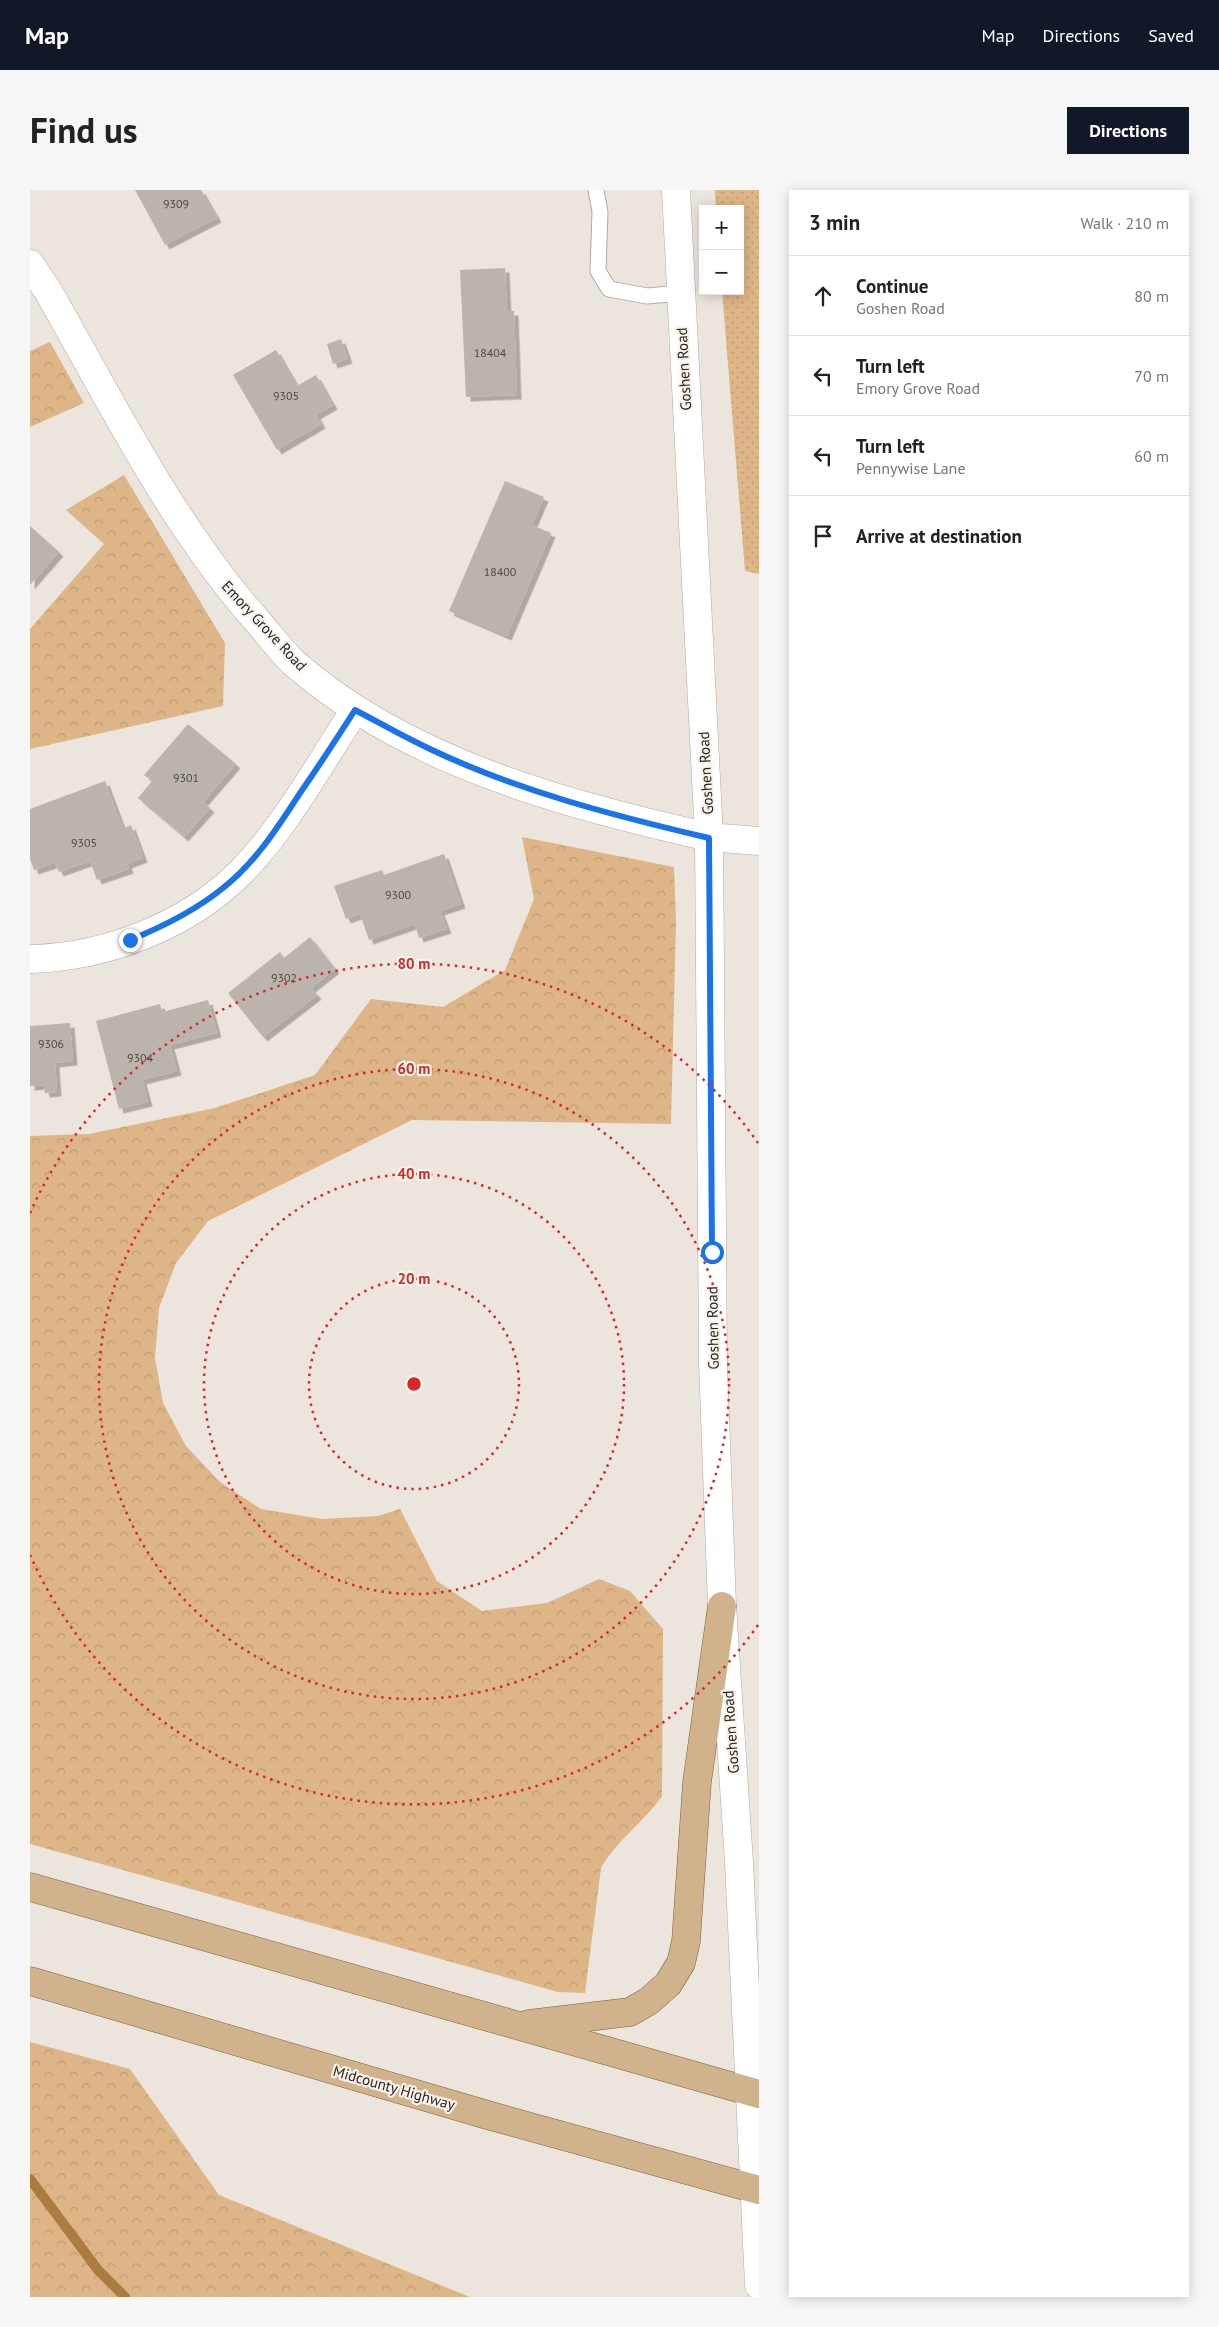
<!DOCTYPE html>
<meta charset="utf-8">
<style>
body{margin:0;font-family:"PT Sans",sans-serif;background:#f6f6f6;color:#222}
.controls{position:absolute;right:15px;top:15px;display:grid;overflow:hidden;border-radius:0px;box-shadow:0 2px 12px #0003}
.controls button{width:45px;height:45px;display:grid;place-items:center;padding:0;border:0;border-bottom:1px solid #e0e0e0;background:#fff;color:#222;font:25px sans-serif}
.stop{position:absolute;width:15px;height:15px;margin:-11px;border:4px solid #1a73e8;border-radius:50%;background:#fff}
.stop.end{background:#1a73e8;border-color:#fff;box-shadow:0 1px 5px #0008}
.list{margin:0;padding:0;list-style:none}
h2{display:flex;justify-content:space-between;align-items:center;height:65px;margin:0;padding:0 20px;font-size:21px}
h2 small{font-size:16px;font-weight:400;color:#767676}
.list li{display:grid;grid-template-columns:32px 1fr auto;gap:15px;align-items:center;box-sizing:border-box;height:80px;padding:0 20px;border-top:1px solid #e0e0e0}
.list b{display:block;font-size:19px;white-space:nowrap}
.list p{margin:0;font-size:16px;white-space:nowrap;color:#767676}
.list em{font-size:16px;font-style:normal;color:#767676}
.icon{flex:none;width:28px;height:28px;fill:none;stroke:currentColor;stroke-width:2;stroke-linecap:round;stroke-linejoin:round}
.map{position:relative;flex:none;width:729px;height:2107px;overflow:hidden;border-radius:0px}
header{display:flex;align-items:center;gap:30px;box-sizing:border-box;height:70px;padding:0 25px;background:#111827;color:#fff}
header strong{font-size:24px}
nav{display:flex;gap:28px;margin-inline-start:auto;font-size:18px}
.intro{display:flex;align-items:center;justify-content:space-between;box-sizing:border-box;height:120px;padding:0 30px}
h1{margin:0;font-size:35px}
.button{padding:12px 22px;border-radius:0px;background:#111827;color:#fff;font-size:18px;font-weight:700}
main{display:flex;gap:30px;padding:0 30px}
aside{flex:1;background:#fff;border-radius:0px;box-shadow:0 2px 12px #0003}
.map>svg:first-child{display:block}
.grass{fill:url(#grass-dots)}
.forest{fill:url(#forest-crowns)}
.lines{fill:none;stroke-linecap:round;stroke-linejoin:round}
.stream{stroke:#ab7c40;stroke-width:10}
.building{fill:#bab4ad;filter:url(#shadow)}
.service-casing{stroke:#b1aaa3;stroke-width:17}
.minor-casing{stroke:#b1aaa3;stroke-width:29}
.tertiary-casing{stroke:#b1aaa3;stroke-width:29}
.primary-casing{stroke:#815f35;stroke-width:29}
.service{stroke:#fff;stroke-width:15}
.minor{stroke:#fff;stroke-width:28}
.tertiary{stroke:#fff;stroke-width:28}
.primary{stroke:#d0b28c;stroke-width:28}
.route{stroke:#1a73e8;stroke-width:6}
.ring{fill:none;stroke:#d62828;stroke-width:2.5;stroke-dasharray:2.5 5}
.labels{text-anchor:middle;stroke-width:4.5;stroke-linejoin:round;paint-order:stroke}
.number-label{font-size:12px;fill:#4c4a46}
.street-label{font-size:15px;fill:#282623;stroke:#faf3eb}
.centre{fill:#d62828;stroke:#faf3eb;stroke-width:2.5}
.ring-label{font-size:15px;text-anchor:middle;font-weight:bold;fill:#d62828;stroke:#faf3eb;stroke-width:4.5;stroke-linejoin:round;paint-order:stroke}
</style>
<header>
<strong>Map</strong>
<nav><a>Map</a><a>Directions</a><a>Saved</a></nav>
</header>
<div class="intro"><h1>Find us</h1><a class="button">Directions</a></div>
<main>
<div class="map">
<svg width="729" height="2107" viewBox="0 0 729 2107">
<defs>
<pattern id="grass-dots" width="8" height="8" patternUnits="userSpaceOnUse" patternTransform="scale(1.25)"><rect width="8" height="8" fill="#deb586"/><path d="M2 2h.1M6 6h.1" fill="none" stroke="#be9c73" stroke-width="1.8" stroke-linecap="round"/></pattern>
<pattern id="forest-crowns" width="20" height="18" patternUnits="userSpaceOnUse" patternTransform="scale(1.25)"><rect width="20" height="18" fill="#deb586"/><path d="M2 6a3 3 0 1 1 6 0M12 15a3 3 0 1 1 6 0" fill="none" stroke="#be9c73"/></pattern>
<filter id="shadow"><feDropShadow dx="4.5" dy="4.5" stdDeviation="0" flood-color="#0004"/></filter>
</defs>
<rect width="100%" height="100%" fill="#ece5de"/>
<path class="grass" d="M685,0h44v384l-14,-3 -23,-280h18v-82h-24z"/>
<path class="forest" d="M20,152l34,61 -54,24v-76z
M94,285l101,168 -2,63 -193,43v-120l74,-85 -38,-34z
M492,647l152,30 2,54 -5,203 -259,-4 -204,101 -32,42 -17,45 -4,50 8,45 23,43 34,36 41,27 61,10 56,-3 22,-7 37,72 45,30 65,-8 52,-24 31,12 33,38 -1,167c-18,26 -45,44 -61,72l-16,125 -27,-1 -528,-148v-708l59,-2 126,-26 100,-33 56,-76 72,8 62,-37 29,-71z
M0,1852l100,27 89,126 251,102h-440z"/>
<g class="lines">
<path class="stream" d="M0,1989l68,91 27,27"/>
</g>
<path class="building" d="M105,0h66l16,28 -52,27z
M475,78l2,43h7l3,84 -51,2 -6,-127z
M311,149l7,20 -15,5 -6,-20z
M246,160l21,36 19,-11 17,30 -17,10 5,9 -44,26 -44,-75z
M475,291l39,16 -12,28 19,8 -44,103 -58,-25z
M0,336l29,26 -29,33z
M158,534l48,40 -33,38 7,6 -26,29 -46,-39 14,-17 -8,-6z
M75,591l18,48 8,-4 12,33 -16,6 2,5 -32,11 -7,-19 -31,11 -4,-9 -21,7 -4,-11v-50z
M414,664l17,50 -21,7 7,18 -28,9 -4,-14 -46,16 -9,-26 -14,5 -12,-33 48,-16 2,5z
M280,747l25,32 -24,19 6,7 -54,42 -35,-44 52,-41 4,6z
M178,810l9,33 -47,12 7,26 -35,9 6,22 -29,7 -23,-88 64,-17 2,8z
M40,833l3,38 -18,2 2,29 -12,1 -1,-8 -14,1v-60z"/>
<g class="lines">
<g class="service-casing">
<path id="service" d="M566,0l4,22 -2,59 11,18 38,7 33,-3"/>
</g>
<g class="minor-casing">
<path id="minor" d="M0,74l18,27c64,112 125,236 211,332 12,14 23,29 36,41 114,99 270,140 414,173
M0,769c76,-2 158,-33 212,-88 44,-45 78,-108 113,-161"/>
</g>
<g class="tertiary-casing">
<path id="tertiary" d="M646,0l33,647 4,525 9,244 17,256 20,423
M679,647l50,4"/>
</g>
<g class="primary-casing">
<path id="primary" d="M0,1697l729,207
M0,1791l461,135 268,74
M499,1834l101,-12 19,-11 19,-17 13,-21 5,-22 11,-159 25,-176"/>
</g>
<use href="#service" class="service"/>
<use href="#minor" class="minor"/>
<use href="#tertiary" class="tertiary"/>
<use href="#primary" class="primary"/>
</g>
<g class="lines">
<path class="route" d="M100,750c32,-13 66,-30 93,-52 32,-25 55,-61 77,-95 19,-27 37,-55 55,-83 25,13 49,27 75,39 88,42 185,67 279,89l3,414"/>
</g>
<g class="ring">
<circle cx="384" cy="1194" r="105"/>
<circle cx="384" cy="1194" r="210"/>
<circle cx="384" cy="1194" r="315"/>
<path d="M728 1435A420 420 0 0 1 0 1365M0 1023A420 420 0 0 1 728 953"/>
</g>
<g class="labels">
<g class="number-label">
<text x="146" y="18">9309</text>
<text x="460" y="167">18404</text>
<text x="256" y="210">9305</text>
<text x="470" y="386">18400</text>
<text x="156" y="592">9301</text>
<text x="54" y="657">9305</text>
<text x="368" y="709">9300</text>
<text x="254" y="792">9302</text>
<text x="21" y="858">9306</text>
<text x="110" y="872">9304</text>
</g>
<g class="street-label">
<text transform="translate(654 179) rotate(-93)" y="5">Goshen Road</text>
<text transform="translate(234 436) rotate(47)" y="5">Emory Grove Road</text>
<text transform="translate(676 583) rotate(-93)" y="5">Goshen Road</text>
<text transform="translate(683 1138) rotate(-91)" y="5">Goshen Road</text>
<text transform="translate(701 1542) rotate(-94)" y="5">Goshen Road</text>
<text transform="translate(364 1898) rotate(16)" y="5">Midcounty Highway</text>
</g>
</g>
<circle cx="384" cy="1194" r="8" class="centre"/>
<g class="ring-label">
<text x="384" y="779">80 m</text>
<text x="384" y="884">60 m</text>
<text x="384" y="989">40 m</text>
<text x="384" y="1094">20 m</text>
</g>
</svg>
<div class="controls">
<button>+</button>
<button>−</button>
</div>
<div class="stop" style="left:682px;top:1062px"></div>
<div class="stop end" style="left:100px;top:750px"></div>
</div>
<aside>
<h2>3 min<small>Walk · 210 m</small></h2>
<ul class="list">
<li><svg class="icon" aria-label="ahead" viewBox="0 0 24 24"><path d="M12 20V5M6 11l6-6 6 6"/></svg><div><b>Continue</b><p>Goshen Road</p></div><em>80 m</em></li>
<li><svg class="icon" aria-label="left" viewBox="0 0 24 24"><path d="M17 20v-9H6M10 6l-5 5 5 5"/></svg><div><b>Turn left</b><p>Emory Grove Road</p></div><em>70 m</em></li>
<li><svg class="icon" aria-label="left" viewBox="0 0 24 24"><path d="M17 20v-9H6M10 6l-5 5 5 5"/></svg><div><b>Turn left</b><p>Pennywise Lane</p></div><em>60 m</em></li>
<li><svg class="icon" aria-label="arrive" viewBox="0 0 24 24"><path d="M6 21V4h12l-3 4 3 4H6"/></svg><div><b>Arrive at destination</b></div></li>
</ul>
</aside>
</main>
